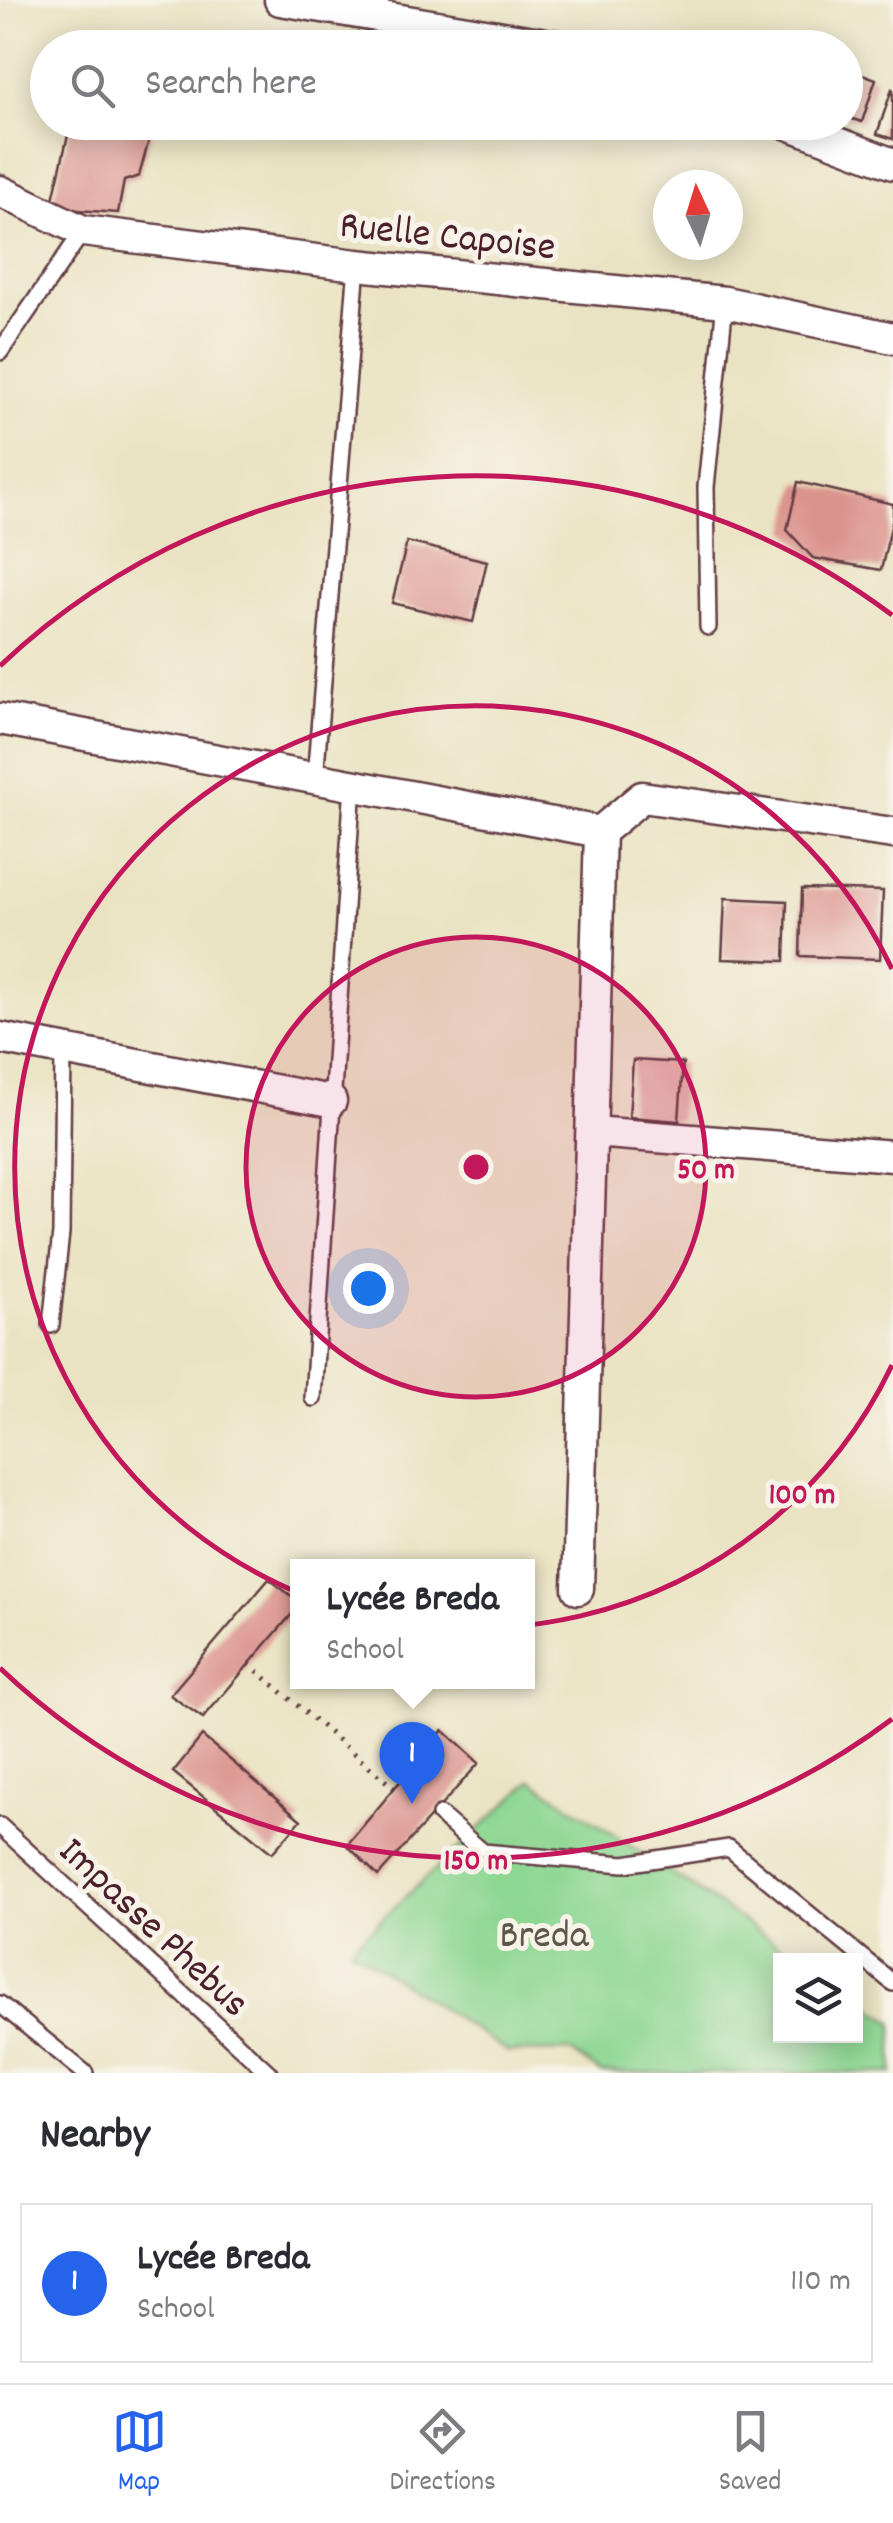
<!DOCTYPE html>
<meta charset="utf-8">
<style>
body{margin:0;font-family:Dekko,sans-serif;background:#f7f7f7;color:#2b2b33}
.controls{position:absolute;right:30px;bottom:30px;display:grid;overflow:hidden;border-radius:0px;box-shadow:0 5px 25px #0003}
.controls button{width:90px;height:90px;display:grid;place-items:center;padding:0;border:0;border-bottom:2px solid #e1e1e2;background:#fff;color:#2b2b33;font:50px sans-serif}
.compass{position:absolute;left:653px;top:170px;width:90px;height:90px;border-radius:50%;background:#fff;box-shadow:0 5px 25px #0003;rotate:356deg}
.you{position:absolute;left:368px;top:1288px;width:35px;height:35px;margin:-25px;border:8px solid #fff;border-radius:50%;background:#1a73e8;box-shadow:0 0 0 15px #1a73e833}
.badge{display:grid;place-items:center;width:65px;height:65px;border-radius:50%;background:#2563eb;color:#fff;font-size:32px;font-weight:700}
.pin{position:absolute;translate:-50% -82px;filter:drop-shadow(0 2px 5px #0008)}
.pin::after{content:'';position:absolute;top:52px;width:35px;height:30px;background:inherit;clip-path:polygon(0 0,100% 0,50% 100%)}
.popup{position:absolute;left:290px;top:1559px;width:245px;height:130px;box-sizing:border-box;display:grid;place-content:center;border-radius:0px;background:#fff;filter:drop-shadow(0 2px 8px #0005);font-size:32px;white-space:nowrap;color:#7c7c81}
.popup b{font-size:38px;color:#2b2b33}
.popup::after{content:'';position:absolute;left:50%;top:100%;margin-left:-20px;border:20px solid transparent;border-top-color:#fff}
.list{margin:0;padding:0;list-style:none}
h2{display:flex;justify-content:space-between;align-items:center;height:130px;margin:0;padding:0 40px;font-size:42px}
h2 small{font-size:32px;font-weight:400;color:#7c7c81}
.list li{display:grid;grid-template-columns:65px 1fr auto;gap:30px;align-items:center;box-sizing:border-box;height:160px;margin:0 20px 20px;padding:0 20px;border:2px solid #e1e1e2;border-radius:0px}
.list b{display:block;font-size:38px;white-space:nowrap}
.list p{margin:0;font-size:32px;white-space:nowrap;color:#7c7c81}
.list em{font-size:32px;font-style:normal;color:#7c7c81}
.icon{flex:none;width:55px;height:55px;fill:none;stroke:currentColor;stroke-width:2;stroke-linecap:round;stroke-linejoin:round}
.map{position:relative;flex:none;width:893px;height:2073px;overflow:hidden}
.search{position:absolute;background:#fff;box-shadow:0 5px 25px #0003;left:30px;right:30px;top:30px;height:110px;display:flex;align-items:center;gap:25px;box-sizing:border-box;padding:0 35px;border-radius:55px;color:#7c7c81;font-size:38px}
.sheet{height:310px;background:#fff}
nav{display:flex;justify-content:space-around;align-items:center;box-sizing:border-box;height:140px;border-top:2px solid #e1e1e2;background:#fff;font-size:28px;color:#7c7c81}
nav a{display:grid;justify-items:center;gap:5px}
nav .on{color:#2563eb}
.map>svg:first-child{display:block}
.green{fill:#8dd793;stroke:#6c7b5f;stroke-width:2.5}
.building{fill:#db938d}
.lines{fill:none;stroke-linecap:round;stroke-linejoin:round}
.service-casing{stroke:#623c42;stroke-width:20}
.minor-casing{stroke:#623c42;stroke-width:35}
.path{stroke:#623c42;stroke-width:5;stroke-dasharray:2.5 8;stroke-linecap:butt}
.service{stroke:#fff;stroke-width:15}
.minor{stroke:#fff;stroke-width:30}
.ring{fill:none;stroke:#c2185b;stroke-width:5}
.labels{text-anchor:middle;stroke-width:10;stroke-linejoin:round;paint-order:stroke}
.street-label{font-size:40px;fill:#4a1f2b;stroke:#f7f3e8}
.park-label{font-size:40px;fill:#5e564a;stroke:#f7f3e8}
.centre{fill:#c2185b;stroke:#f7f3e8;stroke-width:5}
.ring-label{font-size:30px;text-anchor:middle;font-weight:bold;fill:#c2185b;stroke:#f7f3e8;stroke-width:10;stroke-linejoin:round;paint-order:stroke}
</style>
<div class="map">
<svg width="893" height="2073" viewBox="0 0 893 2073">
<rect width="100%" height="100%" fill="#f7f3e8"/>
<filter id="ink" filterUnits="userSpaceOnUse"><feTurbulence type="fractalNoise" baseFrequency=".01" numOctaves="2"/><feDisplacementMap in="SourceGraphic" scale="20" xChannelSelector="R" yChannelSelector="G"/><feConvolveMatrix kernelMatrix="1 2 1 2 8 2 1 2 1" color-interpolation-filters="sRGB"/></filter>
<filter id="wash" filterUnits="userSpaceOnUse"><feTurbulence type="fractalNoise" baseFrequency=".0048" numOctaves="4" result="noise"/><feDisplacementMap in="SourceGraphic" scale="40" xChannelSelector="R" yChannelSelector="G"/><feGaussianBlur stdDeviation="2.25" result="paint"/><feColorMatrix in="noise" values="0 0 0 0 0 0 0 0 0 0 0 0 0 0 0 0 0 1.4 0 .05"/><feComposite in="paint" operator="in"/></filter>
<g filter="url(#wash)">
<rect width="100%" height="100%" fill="#eae3c3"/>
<path class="green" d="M532,1780l269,180h-21v76h76v-39l37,25v51h-292l-31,-22 -62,1 -158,-104z"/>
<g id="blocks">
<path class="building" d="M846,68l30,11 -14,43 -16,-5z
M892,89l1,1v49l-16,-5z
M71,122h83l-15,54 -15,5 -6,32 -67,-5z
M798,482l95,22v14l-12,52 -68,-12 -26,-28z
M407,542l80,19 -14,61 -81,-19z
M802,889l81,2 -3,68 -80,-3z
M725,898l62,3 -2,60 -63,-2z
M633,1060l50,3 -4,58 -50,-4z
M269,1579l28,21v8l-94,110 -33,-23z
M408,1682h28l-14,13z
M443,1730l36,33 -101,113 -31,-31z
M202,1736l99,84 -29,33 -99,-81z"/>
</g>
</g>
<g filter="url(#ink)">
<use href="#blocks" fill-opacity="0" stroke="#623c42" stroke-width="2.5"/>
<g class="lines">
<g class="service-casing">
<path id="service" d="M0,352l83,-121
M708,627l-2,-140 19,-185
M315,779l42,-514
M51,1325l10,-92 2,-182
M313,1398l40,-614
M440,1815l43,37 141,12 105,-16 164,135
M0,1826l269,247
M0,2004l85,69"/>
</g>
<g class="minor-casing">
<path id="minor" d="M280,0l290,48
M783,122l110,42
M0,191l83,40 274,34 368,37 168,36
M0,719l600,113 42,-35 251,36
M0,1038l331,63
M593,1132l300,24
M578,1589l22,-757"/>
</g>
<path class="path" d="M249,1664l145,124"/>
<use href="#service" class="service"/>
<use href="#minor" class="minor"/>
</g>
</g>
<circle cx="476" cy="1167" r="230" fill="#c2185b" fill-opacity=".12"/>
<g class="ring">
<circle cx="476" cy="1167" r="230"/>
<path d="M892 1365A461 461 0 1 1 892 969"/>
<path d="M892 1719A691 691 0 0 1 0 1668M0 666A691 691 0 0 1 892 615"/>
</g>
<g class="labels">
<g class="street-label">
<text transform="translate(448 233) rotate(6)" y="14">Ruelle Capoise</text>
<text transform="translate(156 1925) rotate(43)" y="14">Impasse Phebus</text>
</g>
<g class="park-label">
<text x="544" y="1946">Breda</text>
</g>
</g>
<circle cx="476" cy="1167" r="15" class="centre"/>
<g class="ring-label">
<text x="706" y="1178">50 m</text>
<text x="802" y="1503">100 m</text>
<text x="476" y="1869">150 m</text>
</g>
</svg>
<div class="controls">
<button><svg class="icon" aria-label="layers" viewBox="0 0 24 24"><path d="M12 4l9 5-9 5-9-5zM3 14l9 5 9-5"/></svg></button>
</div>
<svg class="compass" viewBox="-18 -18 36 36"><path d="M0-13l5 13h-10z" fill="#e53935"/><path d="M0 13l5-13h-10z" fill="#7c7c81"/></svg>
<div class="you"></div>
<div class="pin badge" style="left:412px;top:1804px">1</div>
<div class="popup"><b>Lycée Breda</b>School</div>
<div class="search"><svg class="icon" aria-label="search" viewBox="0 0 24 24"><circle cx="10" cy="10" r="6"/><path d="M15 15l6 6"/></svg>Search here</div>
</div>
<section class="sheet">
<h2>Nearby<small></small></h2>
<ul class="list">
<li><span class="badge">1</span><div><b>Lycée Breda</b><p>School</p></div><em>110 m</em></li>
</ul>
</section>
<nav>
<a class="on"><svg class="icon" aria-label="map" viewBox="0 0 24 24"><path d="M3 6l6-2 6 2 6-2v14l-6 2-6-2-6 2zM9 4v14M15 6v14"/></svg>Map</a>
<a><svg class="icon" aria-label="directions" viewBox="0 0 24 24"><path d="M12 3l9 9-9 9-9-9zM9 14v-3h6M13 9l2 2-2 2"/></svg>Directions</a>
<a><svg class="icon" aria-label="saved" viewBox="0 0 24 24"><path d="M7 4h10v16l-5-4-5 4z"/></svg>Saved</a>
</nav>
